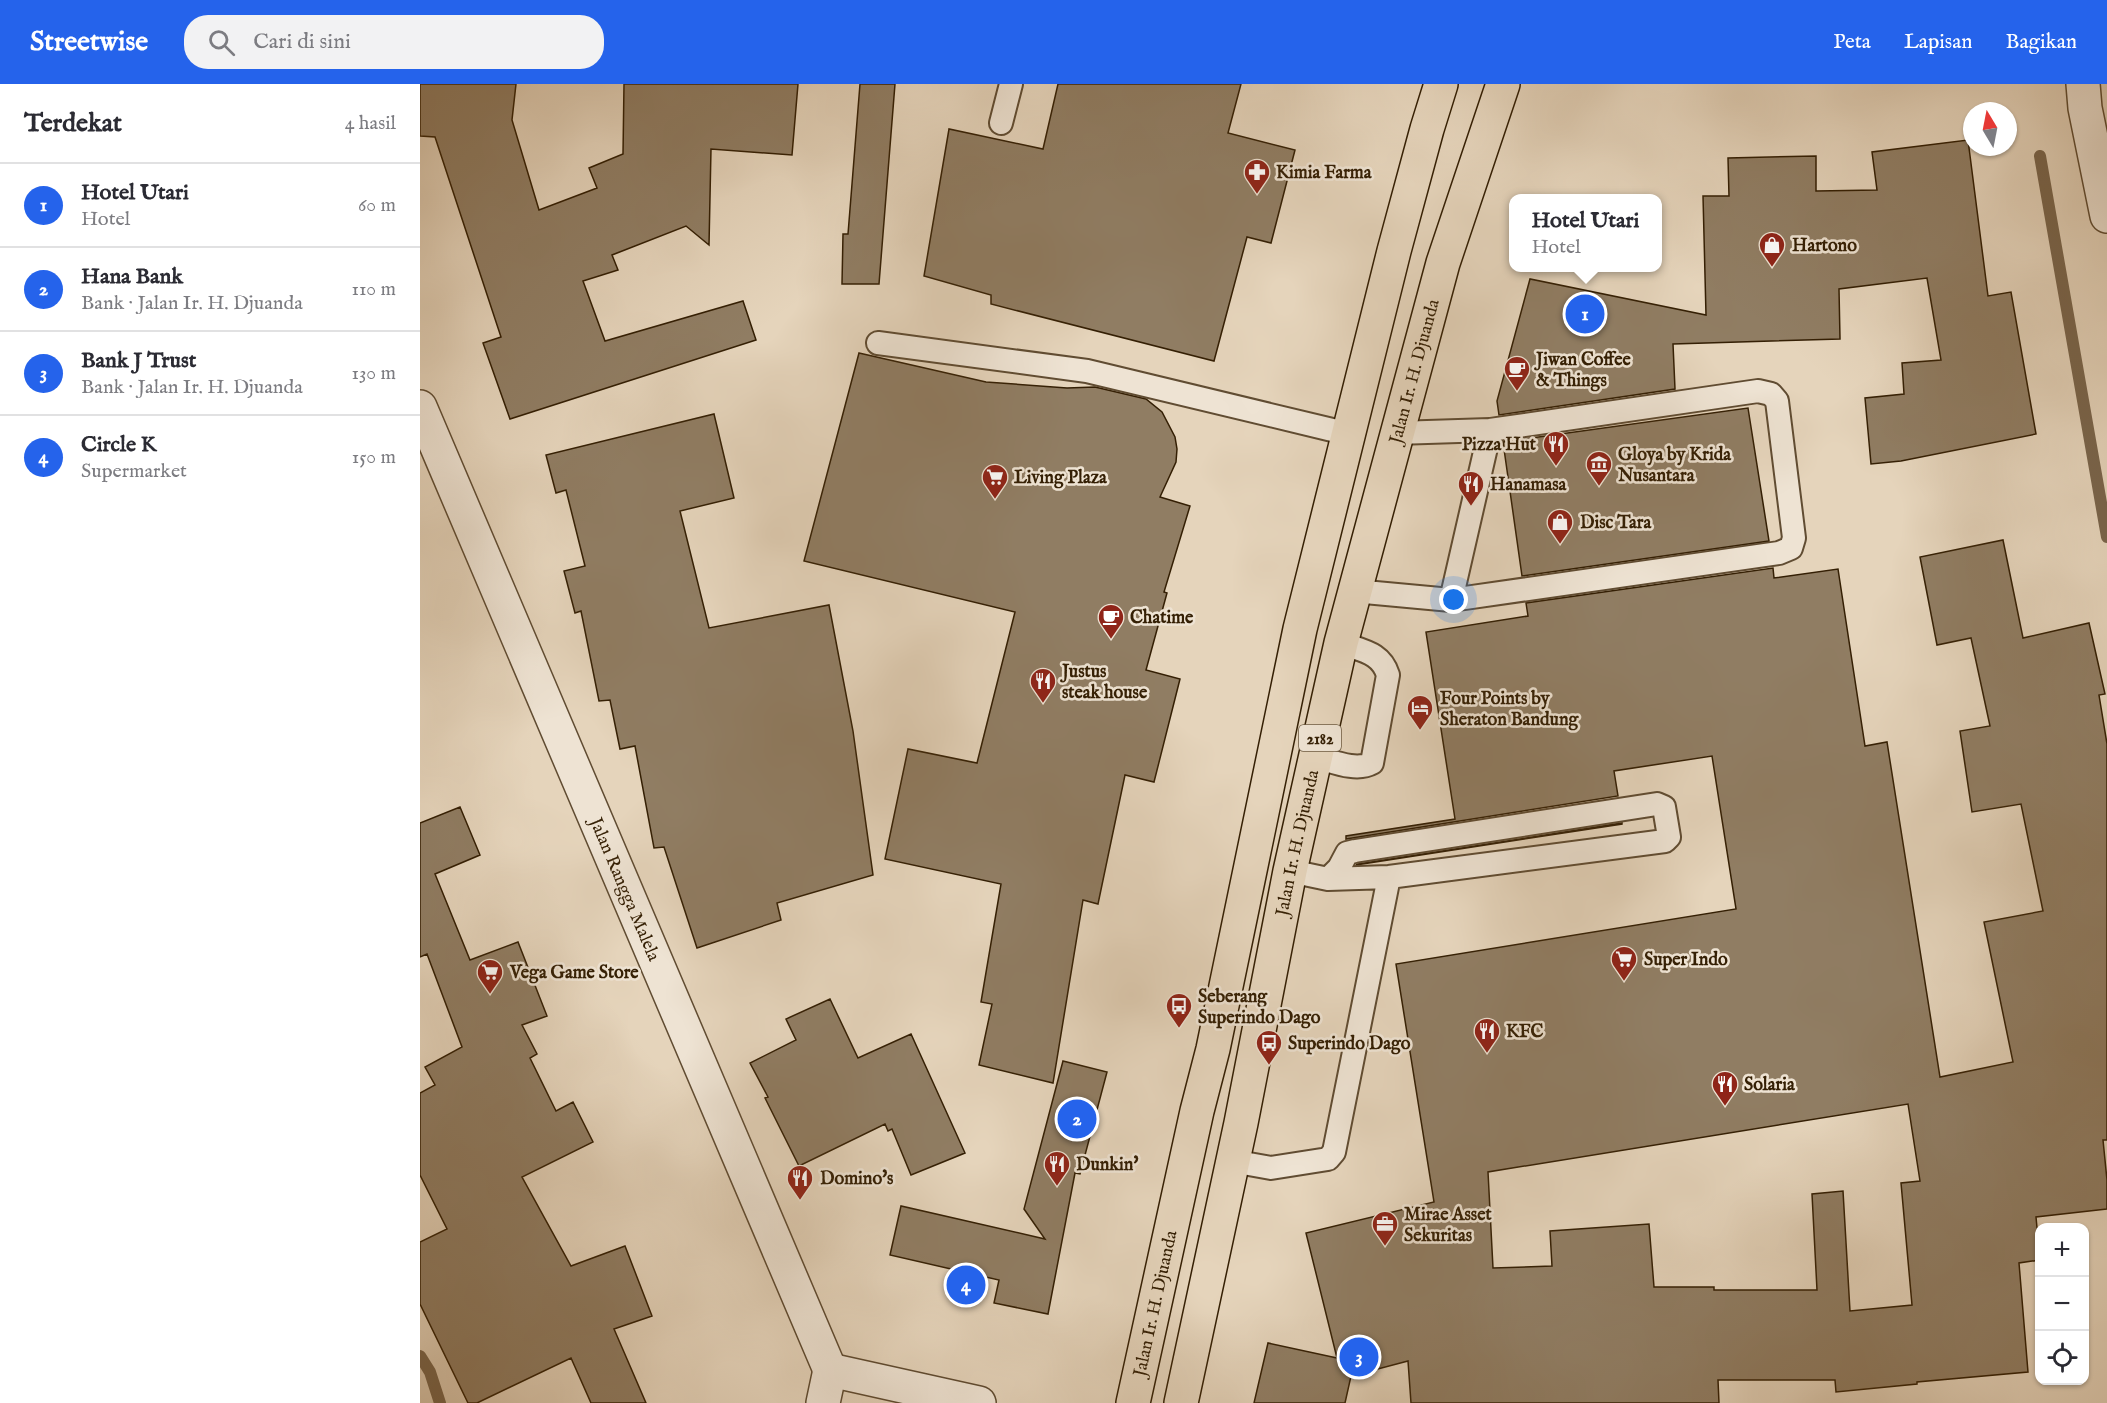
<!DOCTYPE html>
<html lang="id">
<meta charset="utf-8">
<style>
body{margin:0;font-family:"IM FELL English",serif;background:#f2f2f3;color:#2b2b33}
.controls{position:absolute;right:18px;bottom:18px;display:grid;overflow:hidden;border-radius:12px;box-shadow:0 2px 4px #0004}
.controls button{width:54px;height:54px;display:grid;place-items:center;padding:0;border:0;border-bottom:2px solid #e1e1e2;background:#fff;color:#2b2b33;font:30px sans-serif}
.compass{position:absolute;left:1543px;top:18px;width:54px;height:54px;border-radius:50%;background:#fff;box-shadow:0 2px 4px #0004;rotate:350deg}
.you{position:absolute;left:1034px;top:516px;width:21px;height:21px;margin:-15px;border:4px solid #fff;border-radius:50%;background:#1a73e8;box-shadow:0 0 0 9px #1a73e833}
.badge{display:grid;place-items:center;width:39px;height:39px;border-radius:50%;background:#2563eb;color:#fff;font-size:20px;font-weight:700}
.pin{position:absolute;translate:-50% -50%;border:3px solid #fff;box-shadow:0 2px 6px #0006}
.popup{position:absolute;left:1089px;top:110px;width:153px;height:78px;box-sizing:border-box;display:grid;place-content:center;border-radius:12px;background:#fff;filter:drop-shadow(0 2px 4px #0005);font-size:20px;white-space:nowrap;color:#7c7c81}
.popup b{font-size:22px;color:#2b2b33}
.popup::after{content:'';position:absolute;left:50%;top:100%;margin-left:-12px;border:12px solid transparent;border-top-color:#fff}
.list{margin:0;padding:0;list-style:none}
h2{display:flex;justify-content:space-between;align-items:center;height:78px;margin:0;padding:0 24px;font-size:26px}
h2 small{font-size:20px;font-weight:400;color:#7c7c81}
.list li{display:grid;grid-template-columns:39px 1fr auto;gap:18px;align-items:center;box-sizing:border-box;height:84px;padding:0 24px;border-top:2px solid #e1e1e2}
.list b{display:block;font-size:22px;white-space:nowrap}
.list p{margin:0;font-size:20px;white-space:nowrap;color:#7c7c81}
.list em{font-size:20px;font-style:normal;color:#7c7c81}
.icon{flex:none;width:33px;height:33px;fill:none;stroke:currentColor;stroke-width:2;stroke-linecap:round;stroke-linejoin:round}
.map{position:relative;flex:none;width:1687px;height:1319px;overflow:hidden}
header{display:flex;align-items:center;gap:36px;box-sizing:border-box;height:84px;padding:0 30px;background:#2563eb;color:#fff}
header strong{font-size:28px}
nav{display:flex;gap:33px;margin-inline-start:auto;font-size:21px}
.search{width:420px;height:54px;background:#f2f2f3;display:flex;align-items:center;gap:15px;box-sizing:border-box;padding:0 21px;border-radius:24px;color:#7c7c81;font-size:22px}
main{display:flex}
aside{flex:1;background:#fff}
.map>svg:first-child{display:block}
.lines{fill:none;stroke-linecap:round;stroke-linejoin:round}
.stream{stroke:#7a664d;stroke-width:12}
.building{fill:#907d63;stroke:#341f04;stroke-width:1.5;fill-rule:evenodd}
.service-casing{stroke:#604c32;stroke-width:26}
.tertiary-casing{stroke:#604c32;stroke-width:36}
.primary-casing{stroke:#341f04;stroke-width:36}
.service{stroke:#eee3d3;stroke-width:22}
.tertiary{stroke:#eee3d3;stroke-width:33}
.primary{stroke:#e5d4bb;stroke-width:33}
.labels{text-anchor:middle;stroke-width:5;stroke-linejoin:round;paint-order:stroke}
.shield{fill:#eee3d3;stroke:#6c5a42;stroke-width:1.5}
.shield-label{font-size:16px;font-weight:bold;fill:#341f04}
.poi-label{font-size:18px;font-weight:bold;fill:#341f04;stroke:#eee3d3;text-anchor:start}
.street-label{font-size:18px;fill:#341f04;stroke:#eee3d3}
</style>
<header>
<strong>Streetwise</strong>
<div class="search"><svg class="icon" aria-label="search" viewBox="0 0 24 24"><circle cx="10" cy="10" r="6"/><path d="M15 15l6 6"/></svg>Cari di sini</div>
<nav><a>Peta</a><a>Lapisan</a><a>Bagikan</a></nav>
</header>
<main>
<aside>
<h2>Terdekat<small>4 hasil</small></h2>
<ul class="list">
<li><span class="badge">1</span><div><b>Hotel Utari</b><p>Hotel</p></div><em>60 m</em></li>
<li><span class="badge">2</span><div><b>Hana Bank</b><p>Bank · Jalan Ir. H. Djuanda</p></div><em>110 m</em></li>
<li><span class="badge">3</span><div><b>Bank J Trust</b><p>Bank · Jalan Ir. H. Djuanda</p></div><em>130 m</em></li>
<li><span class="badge">4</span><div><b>Circle K</b><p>Supermarket</p></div><em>150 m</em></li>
</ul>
</aside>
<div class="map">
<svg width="1687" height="1319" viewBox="0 0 1687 1319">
<rect width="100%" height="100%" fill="#e5d4bb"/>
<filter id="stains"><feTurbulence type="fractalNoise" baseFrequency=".00333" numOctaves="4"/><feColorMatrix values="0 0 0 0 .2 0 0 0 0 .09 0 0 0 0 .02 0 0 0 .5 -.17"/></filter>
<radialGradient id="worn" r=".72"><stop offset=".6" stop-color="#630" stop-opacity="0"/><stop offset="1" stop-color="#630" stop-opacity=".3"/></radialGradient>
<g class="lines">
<path class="stream" d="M1620,72l67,381
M0,1272l10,16 10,31"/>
</g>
<path class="building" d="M0,0h96l-4,36 27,90 58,-22 -8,-20 34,-14 1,-70h174l-6,71 -81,-6 -2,96 -23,-19 -74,29 6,15 -35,11 22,60 138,-40 13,39 -246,79 -27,-76 18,-6 -66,-200 -15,-1z
M440,0h35l-16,200h-37l1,-50h5z
M638,0h183l-13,49 67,17 -24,93 -24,-6 -33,124 -223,-57v-9l-67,-19 25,-147 94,20z
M1548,56l20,156 23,-4 25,142 -135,27 -30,3 -6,-66 39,-4 -2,-31 39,-3 -14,-82 -88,11 1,50 -167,5 2,45 -176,26 -2,-14 33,-122 176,36 -3,-119h26l-1,-38 88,-2v35l61,-1 -5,-38z
M439,269l127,29 81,6 28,-1 51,12 16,13 13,25 2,12 -1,13 -16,35 30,9 -26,86 3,1 -21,77 34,9 -26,103 -29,-7 -27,129 -15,-4 -30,183 -74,-18 13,-61 -11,-2 20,-118 -116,-25 23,-110 69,14 38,-151 -211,-51z
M1328,324l21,133 -247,35 -19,-134z
M294,330l20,84 -54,13 29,117 120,-23 24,126 20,144 -96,28 4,17 -84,28 -33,-101 -10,1 -19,-102 -15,3 -10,-49 -11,1 -18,-90 -6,2 -11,-42 21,-5 -19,-76 -10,3 -10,-38z
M1583,456l20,98 66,-15 16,71 -6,1 8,49v396h-4l4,40v29l-71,8 4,43 -21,3 9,109 -111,10v2l-81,8 -1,-12h-117l1,23h-308l-3,-42 -57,15 -6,27h-91l14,-60 69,15 -31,-125 128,-31 -38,-238 340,-55 -24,-153 -98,15 4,25 -272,43v-3l109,-17 -29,-187 102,-16 -2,-13 247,-35 1,10 64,-9 27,177 22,-4 53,335 73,-15 -29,-140 59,-11 -22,-107 -49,8 -12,-81 30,-5 -19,-88 -34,7 -17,-88zM1488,1020l12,77 -19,2 11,122 -62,6 -7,-120 -31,3 5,96h-103v-3h-60l-5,-63 -99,7 2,35 -59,2 -5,-96z
M40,723l20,48 -45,19 35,86 48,-18 29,74 -25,9 15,29 -7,4 26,53 17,-9 20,40 -71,35 49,89 54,-20 27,70 -38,13 32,74h-55l-20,-45 -94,45h-9l-48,-99v-62l27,-13 -27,-54v-82l15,-8 -10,-18 37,-20 -35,-93 -7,3v-134z
M1202,739v1l-266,41 2,-1z
M410,915l28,59 53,-24 54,119 -54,22 -19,-46 -4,2 -3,-7 -86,42 -34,-68 3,-1 -18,-34 46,-23 -10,-21z
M643,977l44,11 -27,102 -5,-1 -27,141 -54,-11 5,-23 -109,-25 11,-49 144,33 -21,-30z"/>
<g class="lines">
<g class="service-casing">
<path id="service" d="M581,39l10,-39
M458,259l209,28 262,63
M934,507l97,9 328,-47 12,-5 3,-10 -17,-137 -6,-7 -13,-3 -268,39 -94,3
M1031,516l39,-170
M896,673c16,4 40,15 56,6l16,-88c-7,-23 -26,-24 -47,-32
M870,787l38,8 61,-2 276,-36 4,-4 -5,-30 -7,-3 -302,47 -8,2 -8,15 -11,11
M812,1077l39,7 57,-9 6,-7 55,-275"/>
</g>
<g class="tertiary-casing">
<g id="tertiary">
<path d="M1663,0l2,24 22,108"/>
<path id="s1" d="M0,323l410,963"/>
<path d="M410,1286l149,33"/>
<path d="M403,1319l7,-33"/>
</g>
</g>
<g class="primary-casing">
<g id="primary">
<path id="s2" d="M713,1319l64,-292 16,-62 87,-420 94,-378 33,-122 14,-45"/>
<path id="s3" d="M761,1319l60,-280 49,-252 51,-228 102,-380 60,-179"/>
</g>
</g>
<use href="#service" class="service"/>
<use href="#tertiary" class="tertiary"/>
<use href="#primary" class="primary"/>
</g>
<defs>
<g id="pharmacy-pin" transform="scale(1.35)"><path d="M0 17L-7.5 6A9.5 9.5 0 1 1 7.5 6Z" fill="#8f2418" stroke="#eee3d3"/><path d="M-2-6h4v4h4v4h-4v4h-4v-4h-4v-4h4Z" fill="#fff"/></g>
<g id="shop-pin" transform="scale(1.35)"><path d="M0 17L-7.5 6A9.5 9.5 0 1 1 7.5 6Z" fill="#8f2418" stroke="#eee3d3"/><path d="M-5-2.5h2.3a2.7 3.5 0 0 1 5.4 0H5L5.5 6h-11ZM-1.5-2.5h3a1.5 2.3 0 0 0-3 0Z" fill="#fff"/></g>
<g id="cafe-pin" transform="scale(1.35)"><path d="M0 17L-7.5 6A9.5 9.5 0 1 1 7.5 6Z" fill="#8f2418" stroke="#eee3d3"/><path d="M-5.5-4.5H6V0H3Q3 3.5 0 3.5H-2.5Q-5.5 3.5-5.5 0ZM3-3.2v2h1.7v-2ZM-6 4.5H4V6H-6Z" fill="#fff"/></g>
<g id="restaurant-pin" transform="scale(1.35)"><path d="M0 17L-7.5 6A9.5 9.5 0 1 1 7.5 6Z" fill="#8f2418" stroke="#eee3d3"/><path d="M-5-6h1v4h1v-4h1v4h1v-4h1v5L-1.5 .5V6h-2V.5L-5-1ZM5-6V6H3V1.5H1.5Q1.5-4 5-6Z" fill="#fff"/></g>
<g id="museum-pin" transform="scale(1.35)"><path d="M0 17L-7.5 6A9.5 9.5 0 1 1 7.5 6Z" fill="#8f2418" stroke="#eee3d3"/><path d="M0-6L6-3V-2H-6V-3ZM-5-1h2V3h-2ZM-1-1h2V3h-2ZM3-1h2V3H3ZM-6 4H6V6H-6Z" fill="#fff"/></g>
<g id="supermarket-pin" transform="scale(1.35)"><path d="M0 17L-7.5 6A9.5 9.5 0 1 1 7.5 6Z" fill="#8f2418" stroke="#eee3d3"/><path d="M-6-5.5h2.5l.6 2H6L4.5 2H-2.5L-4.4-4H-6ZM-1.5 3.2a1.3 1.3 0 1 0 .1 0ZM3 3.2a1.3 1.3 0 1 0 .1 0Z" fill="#fff"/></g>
<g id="hotel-pin" transform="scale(1.35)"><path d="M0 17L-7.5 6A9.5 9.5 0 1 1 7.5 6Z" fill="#8f2418" stroke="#eee3d3"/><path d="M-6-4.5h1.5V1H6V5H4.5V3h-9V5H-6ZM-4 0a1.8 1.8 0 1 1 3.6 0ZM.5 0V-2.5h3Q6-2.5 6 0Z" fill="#fff"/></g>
<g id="bus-pin" transform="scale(1.35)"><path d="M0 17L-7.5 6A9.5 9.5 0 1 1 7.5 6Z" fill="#8f2418" stroke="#eee3d3"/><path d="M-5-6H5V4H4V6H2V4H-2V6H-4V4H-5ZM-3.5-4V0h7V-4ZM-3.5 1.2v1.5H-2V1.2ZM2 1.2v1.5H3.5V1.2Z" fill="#fff"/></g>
<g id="office-pin" transform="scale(1.35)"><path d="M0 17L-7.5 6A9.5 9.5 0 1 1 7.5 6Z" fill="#8f2418" stroke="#eee3d3"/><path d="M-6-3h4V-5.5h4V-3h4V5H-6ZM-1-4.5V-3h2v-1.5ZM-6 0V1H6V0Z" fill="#fff"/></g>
</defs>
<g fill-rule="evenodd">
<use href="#pharmacy-pin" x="837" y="88"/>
<use href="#shop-pin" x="1352" y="161"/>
<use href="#cafe-pin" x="1097" y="285"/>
<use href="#restaurant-pin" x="1136" y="360"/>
<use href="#museum-pin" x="1179" y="380"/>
<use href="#supermarket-pin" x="575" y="393"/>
<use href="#restaurant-pin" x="1051" y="400"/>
<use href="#shop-pin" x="1140" y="438"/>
<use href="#cafe-pin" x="691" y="533"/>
<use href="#restaurant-pin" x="623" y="597"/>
<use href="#hotel-pin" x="1000" y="624"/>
<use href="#supermarket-pin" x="1204" y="875"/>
<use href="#supermarket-pin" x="70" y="888"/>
<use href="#bus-pin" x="759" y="922"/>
<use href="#restaurant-pin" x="1067" y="947"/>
<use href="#bus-pin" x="849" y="959"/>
<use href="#restaurant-pin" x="1305" y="1000"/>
<use href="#restaurant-pin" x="637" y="1080"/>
<use href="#restaurant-pin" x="380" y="1094"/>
<use href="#office-pin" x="965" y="1140"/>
</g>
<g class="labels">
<rect class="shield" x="879" y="641" width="42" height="26" rx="4.5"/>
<g class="shield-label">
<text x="900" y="660">2182</text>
</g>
<g class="poi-label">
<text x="856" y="94">Kimia Farma</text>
<text x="1372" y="167">Hartono</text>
<text x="1116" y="281">Jiwan Coffee<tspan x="1116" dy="21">&amp; Things</tspan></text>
<text x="1116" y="366" text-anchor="end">Pizza Hut</text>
<text x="1198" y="376">Gloya by Krida<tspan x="1198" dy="21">Nusantara</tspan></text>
<text x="594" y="399">Living Plaza</text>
<text x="1070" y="406">Hanamasa</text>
<text x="1160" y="444">Disc Tara</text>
<text x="710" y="539">Chatime</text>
<text x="642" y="593">Justus<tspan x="642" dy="21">steak house</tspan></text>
<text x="1020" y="620">Four Points by<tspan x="1020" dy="21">Sheraton Bandung</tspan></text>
<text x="1224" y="881">Super Indo</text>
<text x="90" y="894">Vega Game Store</text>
<text x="778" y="918">Seberang<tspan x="778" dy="21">Superindo Dago</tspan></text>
<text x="1086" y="953">KFC</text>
<text x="868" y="965">Superindo Dago</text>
<text x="1324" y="1006">Solaria</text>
<text x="656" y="1086">Dunkin'</text>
<text x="400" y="1100">Domino's</text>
<text x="984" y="1136">Mirae Asset<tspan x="984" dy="21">Sekuritas</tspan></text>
</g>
<g class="street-label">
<text dy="6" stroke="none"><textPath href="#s3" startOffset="1058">Jalan Ir. H. Djuanda</textPath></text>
<text dy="6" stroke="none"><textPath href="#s3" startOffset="572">Jalan Ir. H. Djuanda</textPath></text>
<text dy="6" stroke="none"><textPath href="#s1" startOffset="524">Jalan Rangga Malela</textPath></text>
<text dy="6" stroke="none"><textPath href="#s2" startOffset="102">Jalan Ir. H. Djuanda</textPath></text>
</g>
</g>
<rect width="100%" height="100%" filter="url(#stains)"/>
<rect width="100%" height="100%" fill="url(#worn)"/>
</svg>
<div class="controls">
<button>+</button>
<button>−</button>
<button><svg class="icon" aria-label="locate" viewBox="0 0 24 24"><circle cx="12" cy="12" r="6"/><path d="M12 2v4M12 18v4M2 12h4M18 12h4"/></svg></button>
</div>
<svg class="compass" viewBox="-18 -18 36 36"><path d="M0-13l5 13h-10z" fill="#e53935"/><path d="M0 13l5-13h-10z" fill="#7c7c81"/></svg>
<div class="you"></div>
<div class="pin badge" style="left:1165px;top:230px">1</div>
<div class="popup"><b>Hotel Utari</b>Hotel</div>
<div class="pin badge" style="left:657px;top:1035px">2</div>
<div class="pin badge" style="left:939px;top:1273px">3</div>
<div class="pin badge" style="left:546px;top:1201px">4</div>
</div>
</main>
